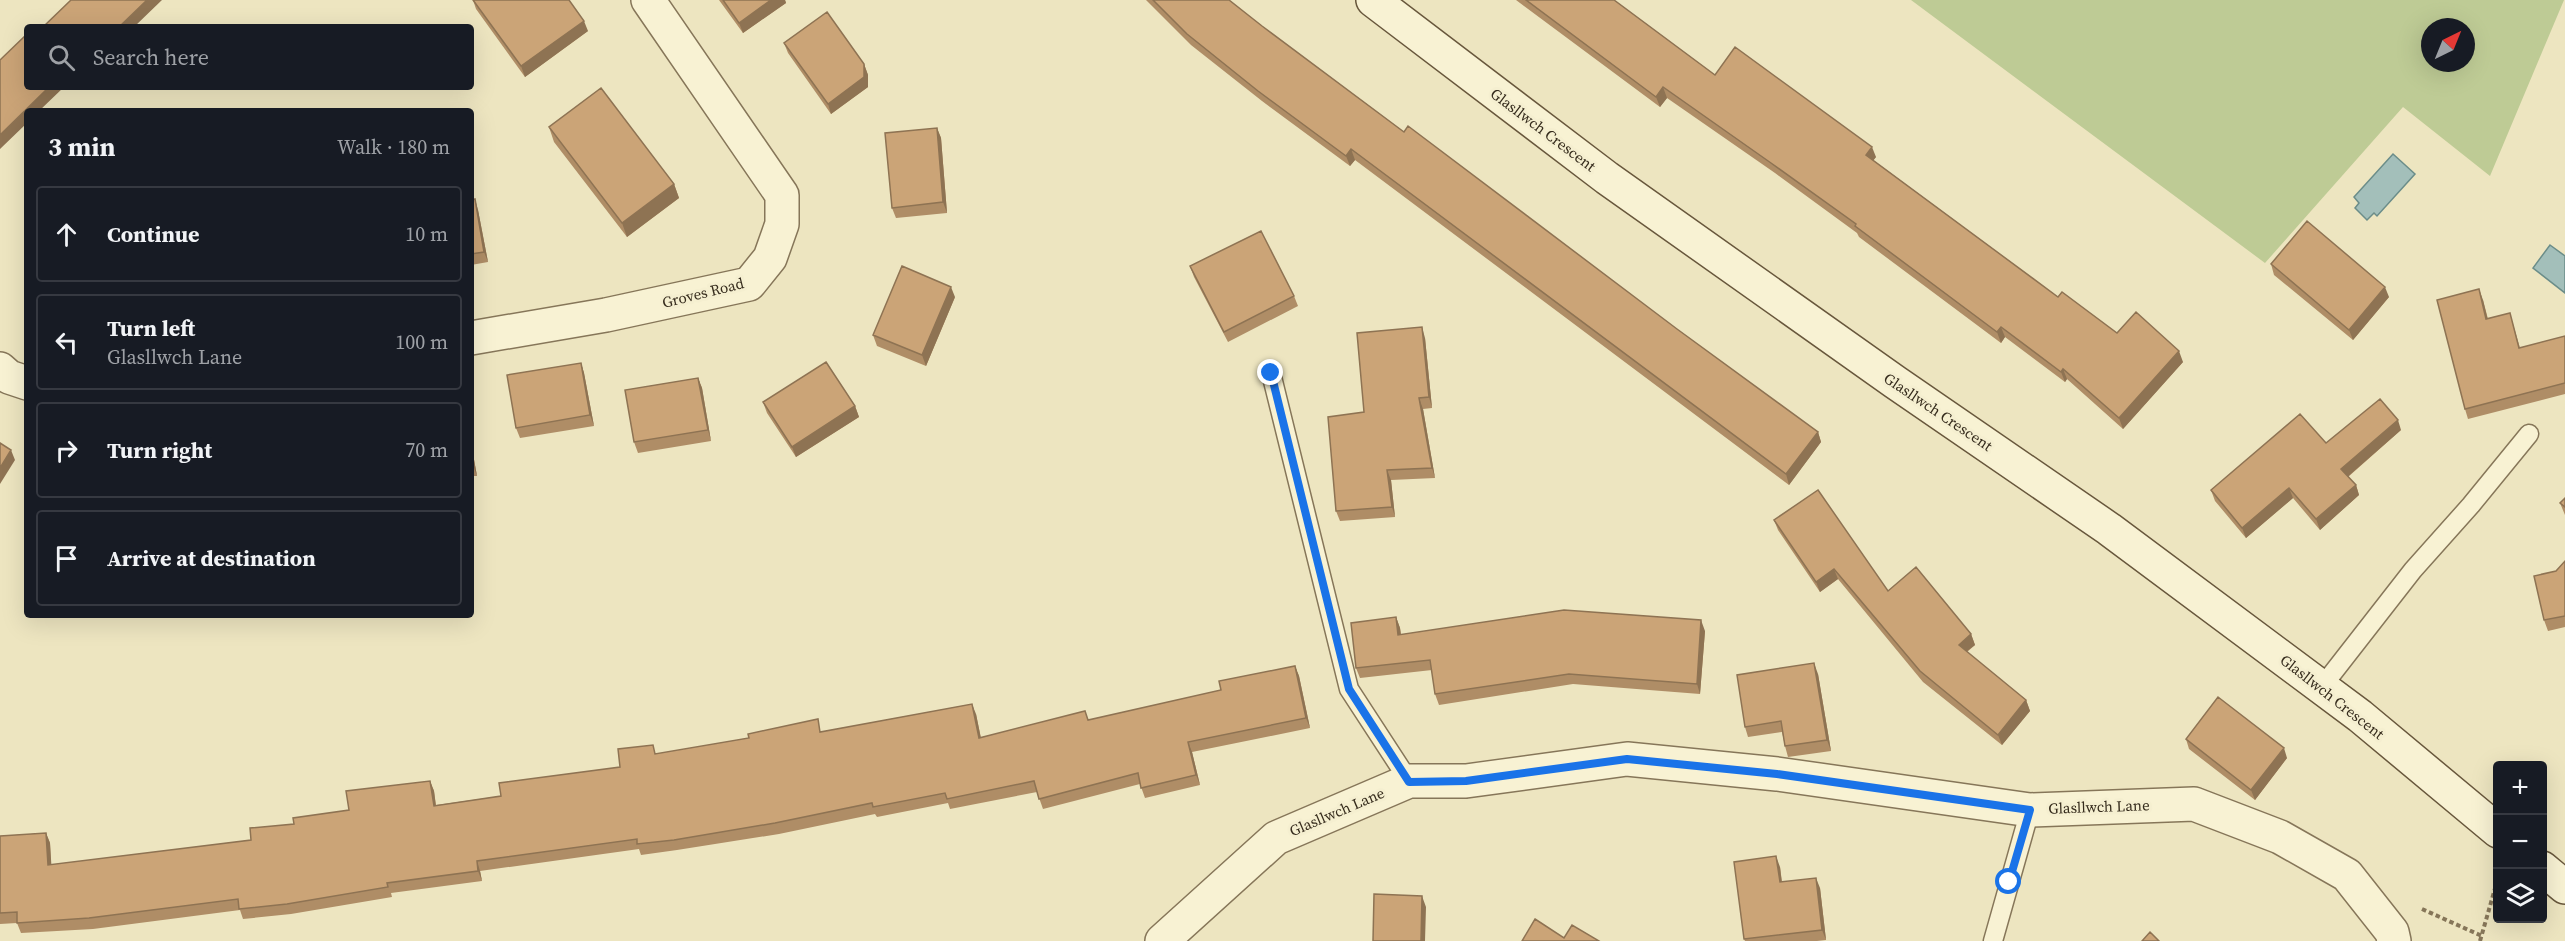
<!DOCTYPE html>
<meta charset="utf-8">
<style>
body{margin:0;font-family:"Source Serif 4",serif;background:#20242c;color:#f1f3f6}
.controls{position:absolute;right:18px;bottom:18px;display:grid;overflow:hidden;border-radius:6px;box-shadow:0 6px 24px #0002}
.controls button{width:54px;height:54px;display:grid;place-items:center;padding:0;border:0;border-bottom:2px solid #363941;background:#171b24;color:#f1f3f6;font:30px sans-serif}
.compass{position:absolute;left:2421px;top:18px;width:54px;height:54px;border-radius:50%;background:#171b24;box-shadow:0 6px 24px #0002;rotate:43deg}
.stop{position:absolute;width:18px;height:18px;margin:-14px;border:4px solid #1a73e8;border-radius:50%;background:#fff}
.stop.end{background:#1a73e8;border-color:#fff;box-shadow:0 2px 6px #0008}
.list{margin:0;padding:0;list-style:none}
h2{display:flex;justify-content:space-between;align-items:center;height:78px;margin:0;padding:0 24px;font-size:26px}
h2 small{font-size:20px;font-weight:400;color:#9ea1a6}
.list li{display:grid;grid-template-columns:39px 1fr auto;gap:18px;align-items:center;box-sizing:border-box;height:96px;margin:0 12px 12px;padding:0 12px;border:2px solid #363941;border-radius:6px}
.list b{display:block;font-size:22px;white-space:nowrap}
.list p{margin:0;font-size:20px;white-space:nowrap;color:#9ea1a6}
.list em{font-size:20px;font-style:normal;color:#9ea1a6}
.icon{flex:none;width:33px;height:33px;fill:none;stroke:currentColor;stroke-width:2;stroke-linecap:round;stroke-linejoin:round}
.map{position:relative;flex:none;width:2565px;height:941px;overflow:hidden}
.search{position:absolute;background:#171b24;box-shadow:0 6px 24px #0002;left:24px;top:24px;width:450px;height:66px;display:flex;align-items:center;gap:15px;box-sizing:border-box;padding:0 21px;border-radius:6px;color:#9ea1a6;font-size:22px}
.panel{position:absolute;background:#171b24;box-shadow:0 6px 24px #0002;left:24px;top:108px;width:450px;height:510px;border-radius:6px}
.map>svg:first-child{display:block}
.green{fill:#becb95;fill-rule:evenodd}
.water{fill:#a3bfba;stroke:#6b8d89;stroke-width:1.5}
.lines{fill:none;stroke-linecap:round;stroke-linejoin:round}
.lane-casing{stroke:#867659;stroke-width:21}
.street-casing{stroke:#867659;stroke-width:36}
.secondary-casing{stroke:#68573c;stroke-width:36}
.path{stroke:#867659;stroke-width:4;stroke-dasharray:4.5 3;stroke-linecap:butt}
.lane{stroke:#f8f2d3;stroke-width:18}
.street{stroke:#f8f2d3;stroke-width:33}
.secondary{stroke:#f8f2d3;stroke-width:33}
.wall{fill:#af8d66}
.shaded-wall{fill:#8e7353}
.building{fill:#cba477;stroke:#8e7353;stroke-width:1.5}
.route{stroke:#1a73e8;stroke-width:8}
.labels{text-anchor:middle;stroke-width:6;stroke-linejoin:round;paint-order:stroke}
.street-label{font-size:15px;fill:#362c1d;stroke:#f5efd0}
</style>
<div class="map">
<svg width="2565" height="941" viewBox="0 0 2565 941">
<rect width="100%" height="100%" fill="#ede5c0"/>
<path class="green" d="M1911,0h653l-74,176 -87,-69 -138,156zM2430,27h36v36h-36z"/>
<path class="water" d="M2393,154l22,20 -38,42 -3,-3 -7,7 -12,-12 4,-5 -5,-6z
M2550,245l15,11v37l-32,-25z"/>
<g class="lines">
<g class="lane-casing">
<path id="lane" d="M1271,373l78,316 60,92
M2321,688l92,-118 58,-65 58,-71
M1993,941l37,-131"/>
</g>
<g class="street-casing">
<path id="street" d="M471,338l135,-23 143,-31 21,-26 12,-34v-29l-134,-195
M0,369l9,8 18,6
M1162,941l114,-103 133,-57h57l161,-22 150,15 253,36 164,-6 86,33 67,38 45,57 2,9"/>
</g>
<g class="secondary-casing">
<path id="secondary" d="M1373,0l234,178 288,204 214,147 251,187 138,115
M2542,868l23,19"/>
</g>
<path class="path" d="M2422,909l60,27
M2480,941l18,-63"/>
<use href="#lane" class="lane"/>
<use href="#street" class="street"/>
<use href="#secondary" class="secondary"/>
</g>
<path class="wall" d="M473,0l115,31 -63,46 -49,-68z
M719,0h66l1,3 -43,30z
M1146,0h83l33,26 142,106 414,300 3,10 -32,43 -434,-325 -5,6 -88,-65 -71,-56z
M1516,0h98l101,75 161,82 -3,3 185,137 59,36 66,29 -60,67 -56,-50 -2,3 -60,-45 -4,6 -142,-106 -2,-4 -82,-60 -108,-75 -7,9z
M784,43l80,21 4,11v12l-37,27 -43,-61z
M549,127l125,57 5,14 -52,39 -73,-95z
M937,128l4,10 6,75 -51,5 -4,-10z
M471,200l7,10 10,52 -17,3z
M2271,264l118,33 -36,43 -79,-65z
M1190,266l104,30 4,10 -70,36 -34,-65z
M955,297l-29,69 -49,-20 -4,-11z
M2483,300l5,19 25,5 7,24 45,-12v58l-97,25 -3,-10z
M1425,338l7,70 -9,1 12,69 -44,2 4,37 -55,4 -4,-10 28,-99z
M581,363l3,10 10,53 -74,12 -4,-10z
M698,378l4,10 9,53 -73,12 -4,-11z
M763,402l92,4 4,11 -63,40 -29,-44z
M2401,430l-53,47 8,8 3,10 -39,35 -27,-32 -47,40 -31,-37 -4,-11 115,-47z
M471,443l6,33h-6z
M2565,498v17l-5,-12z
M1774,520l114,71 83,43 4,11 -8,7 59,48 4,11 -28,34 -79,-63 -85,-103 -18,13 -42,-62z
M2565,561v66l-17,4 -4,-11 12,-49z
M1396,617l4,11 1,6 304,-3 -5,63 -127,-10 -134,21 -4,-11 -3,-24 -72,8 -4,-10z
M1295,666l4,10 11,52 -118,24 8,33 -55,13 -5,-14 -97,25 -6,-17 -87,17 -2,-6 -71,14 -2,-3 -96,20 -102,16 -36,5 -2,-6 -159,22 2,10 -91,12 1,4 -101,17 -48,5 -3,-9 -147,19 -72,4 -4,-10 -17,1v-88l46,-3 4,10 1,22 200,-25 43,-16 55,-14 81,-29 4,10 2,14 65,-9 119,-29 37,-13 165,-22 154,-18 5,24 108,-18 132,-30z
M1818,674l13,77 -43,6 -3,-11 -3,-14 -34,5 -3,-10z
M2186,739l101,19 -32,42 -66,-51z
M1780,867l2,15 38,6 6,52 -9,1h-72l-1,-2z"/>
<path class="shaded-wall" d="M147,0h15l-28,27h-15z
M771,0h14l1,3 -43,30 -4,-10z
M584,21l4,10 -63,46 -4,-11z
M864,64l4,11v12l-37,27 -3,-10z
M49,87h15l-25,24h-12v12l-27,26v-14z
M1663,87l4,11 -7,9 -4,-10z
M937,128l4,10 6,75 -4,-11z
M1872,147l4,10 -6,8 -4,-10z
M1351,149l4,11 -5,6 -4,-10z
M674,184l5,14 -52,39 -5,-14z
M475,199l3,11 10,52 -4,-10z
M951,287l4,10 -29,69 -4,-11z
M2385,287l4,10 -36,43 -4,-10z
M2479,289l4,11 7,29 -4,-10z
M1422,327l3,11 7,70 -3,-11z
M2001,327l4,10 -4,6 -4,-11z
M2179,351l4,11 -60,67 -4,-11z
M581,363l3,10 10,53 -4,-11z
M2063,369l4,10 -2,3 -4,-10z
M698,378l4,10 9,53 -3,-11z
M1419,398l4,11 12,69 -3,-10z
M855,406l4,11 -63,40 -4,-10z
M2398,420l3,10 -56,49 -4,-10z
M1818,432l3,10 -32,43 -3,-11z
M471,443l6,33 -4,-11 -2,-10z
M11,450l4,10 -15,24v-16z
M1387,470l4,10 4,37 -3,-10z
M2356,485l3,10 -39,35 -4,-11z
M2289,488l4,10 -47,40 -4,-10z
M1834,569l4,10 -18,13 -4,-10z
M1396,617l4,11 2,17 -4,-10z
M1701,620l4,11 -5,63 -3,-10z
M1971,634l4,11 -13,10 -3,-10z
M1814,663l4,11 13,77 -4,-11z
M1295,666l4,10 11,52 -4,-10z
M2026,700l4,11 -28,34 -4,-10z
M972,704l4,10 7,35 -4,-11z
M1188,742l4,10 8,33 -4,-10z
M2284,748l3,10 -32,42 -4,-10z
M430,781l4,10 3,25 -3,-10z
M46,833l4,10 2,32 -4,-10z
M1776,856l4,11 3,26 -3,-11z
M477,861l3,10 2,10 -4,-10z
M1816,878l4,10 6,52 -4,-10z
M1422,896l4,11 -1,34h-4z"/>
<path class="building" d="M71,0h76l-28,27h-76z
M473,0h96l15,21 -63,45z
M723,0h48l-32,23z
M1153,0h76l33,26 142,106 4,-6 269,203 141,103 -32,42 -435,-325 -5,7 -88,-65 -71,-57z
M1526,0h88l101,75 20,-28 137,100 -6,8 192,142 4,-5 55,41 19,-21 43,39 -60,67 -56,-49 -2,3 -60,-45 -4,5 -142,-106 1,-2 -85,-61 -108,-76 -7,10z
M827,12l37,52v13l-36,27 -44,-61z
M27,34v53h22l-49,48v-75z
M601,88l73,96 -52,39 -73,-96z
M937,128l6,74 -51,6 -7,-75z
M475,199l9,53 -13,2v-54z
M2307,221l78,66 -36,43 -78,-66z
M1261,231l33,65 -70,36 -34,-66z
M902,266l49,21 -29,68 -49,-20z
M2479,289l7,30 24,-6 9,35 46,-12v47l-100,26 -28,-109z
M1422,327l7,70 -10,1 13,70 -45,2 5,37 -56,4 -8,-94 36,-5 -7,-79z
M826,362l29,44 -63,41 -29,-45z
M581,363l9,52 -74,13 -9,-53z
M698,378l10,52 -74,12 -9,-52z
M2380,399l18,21 -57,49 15,16 -40,34 -27,-31 -47,40 -31,-38 89,-76 26,29z
M0,443l11,7 -11,18z
M1818,490l70,101 28,-24 55,67 -12,11 67,55 -28,35 -78,-64 -86,-102 -18,13 -42,-62z
M2565,498v9l-5,-4z
M2565,561v55l-21,4 -10,-44 22,-5z
M1564,610l137,10 -4,64 -128,-10 -134,20 -5,-34 -74,8 -5,-45 45,-6 2,18z
M1814,663l13,77 -42,6 -4,-25 -36,6 -8,-52z
M1295,666l11,52 -118,24 8,33 -55,13 -3,-15 -99,26 -5,-18 -87,18 -2,-6 -72,14 -1,-4 -97,20 -101,17 -37,4v-5l-160,22 1,10 -91,12 1,4 -101,17 -48,5 -1,-10 -149,19 -72,5v-11l-17,1v-77l46,-3 2,32 203,-25 -1,-12 44,-4 -1,-6 56,-8 -3,-19 84,-10 4,25 67,-10 -2,-13 121,-16 -2,-18 35,-4 2,9 94,-16 -1,-4 70,-15 2,13 152,-28 7,34 106,-27 3,9 133,-30 -2,-9z
M2218,697l66,51 -33,42 -65,-51z
M1776,856l4,26 36,-4 6,52 -78,9 -10,-77z
M1374,894l48,2 -1,45h-48z
M1535,919l29,19 8,-13 27,16h-77z
M2150,932l9,9h-17z"/>
<g class="lines">
<path class="route" d="M1271,373l78,316 60,93 57,-1 161,-22 150,15 253,36 -21,72"/>
</g>
<g class="labels">
<g class="street-label">
<text transform="translate(1543 130) rotate(37)" y="5">Glasllwch Crescent</text>
<text transform="translate(703 293) rotate(-14)" y="5">Groves Road</text>
<text transform="translate(1938 412) rotate(34)" y="5">Glasllwch Crescent</text>
<text transform="translate(2332 697) rotate(38)" y="5">Glasllwch Crescent</text>
<text transform="translate(2099 807) rotate(-2)" y="5">Glasllwch Lane</text>
<text transform="translate(1337 812) rotate(-23)" y="5">Glasllwch Lane</text>
</g>
</g>
</svg>
<div class="controls">
<button>+</button>
<button>−</button>
<button><svg class="icon" aria-label="layers" viewBox="0 0 24 24"><path d="M12 4l9 5-9 5-9-5zM3 14l9 5 9-5"/></svg></button>
</div>
<svg class="compass" viewBox="-18 -18 36 36"><path d="M0-13l5 13h-10z" fill="#e53935"/><path d="M0 13l5-13h-10z" fill="#9ea1a6"/></svg>
<div class="stop" style="left:2009px;top:882px"></div>
<div class="stop end" style="left:1271px;top:373px"></div>
<div class="search"><svg class="icon" aria-label="search" viewBox="0 0 24 24"><circle cx="10" cy="10" r="6"/><path d="M15 15l6 6"/></svg>Search here</div>
<section class="panel">
<h2>3 min<small>Walk · 180 m</small></h2>
<ul class="list">
<li><svg class="icon" aria-label="ahead" viewBox="0 0 24 24"><path d="M12 20V5M6 11l6-6 6 6"/></svg><div><b>Continue</b></div><em>10 m</em></li>
<li><svg class="icon" aria-label="left" viewBox="0 0 24 24"><path d="M17 20v-9H6M10 6l-5 5 5 5"/></svg><div><b>Turn left</b><p>Glasllwch Lane</p></div><em>100 m</em></li>
<li><svg class="icon" aria-label="right" viewBox="0 0 24 24"><path d="M7 20v-9h11M14 6l5 5-5 5"/></svg><div><b>Turn right</b></div><em>70 m</em></li>
<li><svg class="icon" aria-label="arrive" viewBox="0 0 24 24"><path d="M6 21V4h12l-3 4 3 4H6"/></svg><div><b>Arrive at destination</b></div></li>
</ul>
</section>
</div>
